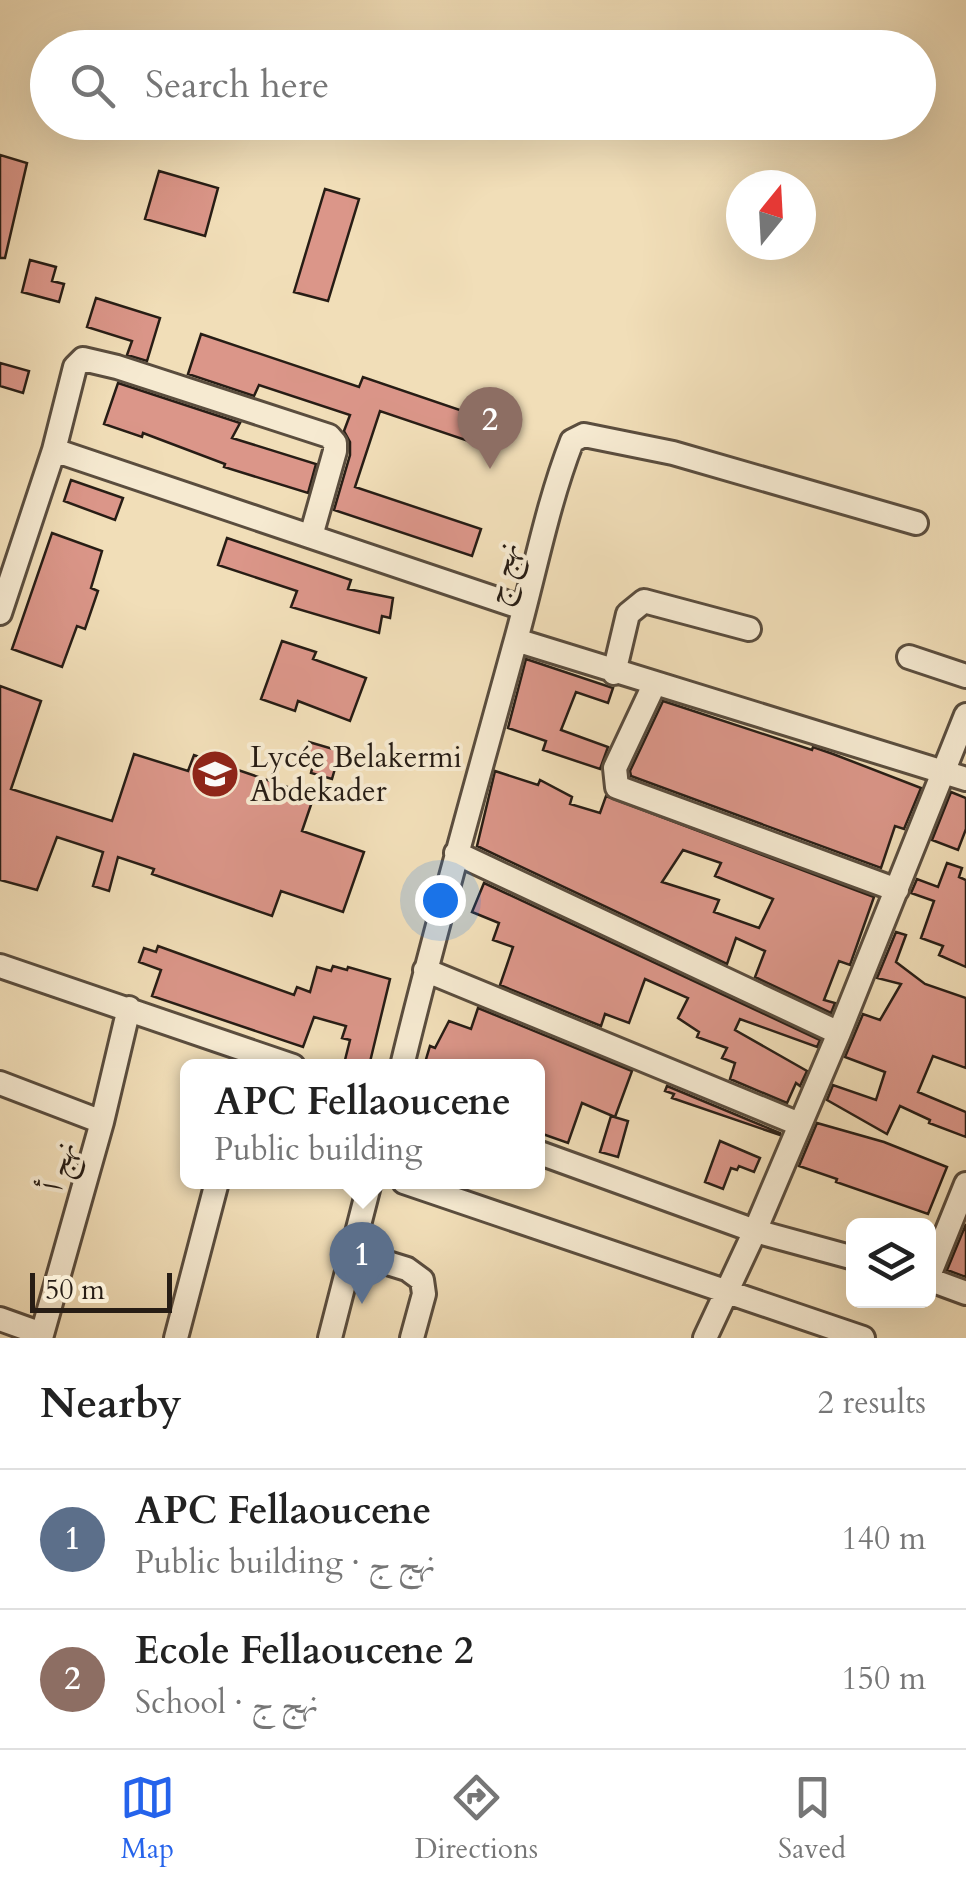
<!DOCTYPE html>
<meta charset="utf-8">
<style>
body{margin:0;font-family:Cardo,Amiri,serif;background:#f2f2f2;color:#222}
.controls{position:absolute;right:30px;bottom:30px;display:grid;overflow:hidden;border-radius:15px;box-shadow:0 10px 40px #0002}
.controls button{width:90px;height:90px;display:grid;place-items:center;padding:0;border:0;border-bottom:2px solid #e0e0e0;background:#fff;color:#222;font:50px sans-serif}
.compass{position:absolute;left:726px;top:170px;width:90px;height:90px;border-radius:50%;background:#fff;box-shadow:0 10px 40px #0002;rotate:18deg}
.scale{position:absolute;left:30px;bottom:25px;width:142px;box-sizing:border-box;padding-left:10px;border:5px solid #271d15;border-top:0;font-size:28px;line-height:35px;white-space:nowrap;color:#271d15;-webkit-text-stroke:8px #f6ead1;paint-order:stroke}
.you{position:absolute;left:440px;top:900px;width:35px;height:35px;margin:-25px;border:8px solid #fff;border-radius:50%;background:#1a73e8;box-shadow:0 0 0 15px #1a73e833}
.badge{display:grid;place-items:center;width:65px;height:65px;border-radius:50%;background:#2563eb;color:#fff;font-size:32px;font-weight:700}
.pin{position:absolute;translate:-50% -82px;filter:drop-shadow(0 2px 5px #0008)}
.pin::after{content:'';position:absolute;top:52px;width:35px;height:30px;background:inherit;clip-path:polygon(0 0,100% 0,50% 100%)}
.popup{position:absolute;left:180px;top:1059px;width:365px;height:130px;box-sizing:border-box;display:grid;place-content:center;border-radius:15px;background:#fff;filter:drop-shadow(0 2px 8px #0005);font-size:32px;white-space:nowrap;color:#767676}
.popup b{font-size:38px;color:#222}
.popup::after{content:'';position:absolute;left:50%;top:100%;margin-left:-20px;border:20px solid transparent;border-top-color:#fff}
.list{margin:0;padding:0;list-style:none}
h2{display:flex;justify-content:space-between;align-items:center;height:130px;margin:0;padding:0 40px;font-size:42px}
h2 small{font-size:32px;font-weight:400;color:#767676}
.list li{display:grid;grid-template-columns:65px 1fr auto;gap:30px;align-items:center;box-sizing:border-box;height:140px;padding:0 40px;border-top:2px solid #e0e0e0}
.list b{display:block;font-size:38px;white-space:nowrap}
.list p{margin:0;font-size:32px;white-space:nowrap;color:#767676}
.list em{font-size:32px;font-style:normal;color:#767676}
.icon{flex:none;width:55px;height:55px;fill:none;stroke:currentColor;stroke-width:2;stroke-linecap:round;stroke-linejoin:round}
.map{position:relative;flex:none;width:966px;height:1338px;overflow:hidden}
.search{position:absolute;background:#fff;box-shadow:0 10px 40px #0002;left:30px;right:30px;top:30px;height:110px;display:flex;align-items:center;gap:25px;box-sizing:border-box;padding:0 35px;border-radius:55px;color:#767676;font-size:38px}
.sheet{height:410px;background:#fff}
nav{display:flex;justify-content:space-around;align-items:center;box-sizing:border-box;height:140px;border-top:2px solid #e0e0e0;background:#fff;font-size:28px;color:#767676}
nav a{display:grid;justify-items:center;gap:5px}
nav .on{color:#2563eb}
.map>svg:first-child{display:block}
.building{fill:#db9689;stroke:#271d15;stroke-width:2.5;fill-rule:evenodd}
.lines{fill:none;stroke-linecap:round;stroke-linejoin:round}
.street-casing{stroke:#5a4d3e;stroke-width:28}
.street{stroke:#f6ead1;stroke-width:22}
.labels{text-anchor:middle;stroke-width:8;stroke-linejoin:round;paint-order:stroke}
.street-label{font-size:30px;fill:#271d15;stroke:#f6ead1}
.poi-label{font-size:30px;fill:#271d15;stroke:#f6ead1;text-anchor:start}
</style>
<div class="map">
<svg width="966" height="1338" viewBox="0 0 966 1338">
<rect width="100%" height="100%" fill="#f1deb8"/>
<filter id="stains"><feTurbulence type="fractalNoise" baseFrequency=".002" numOctaves="4"/><feColorMatrix values="0 0 0 0 .2 0 0 0 0 .09 0 0 0 0 .02 0 0 0 .5 -.17"/></filter>
<radialGradient id="worn" r=".72"><stop offset=".6" stop-color="#630" stop-opacity="0"/><stop offset="1" stop-color="#630" stop-opacity=".3"/></radialGradient>
<path class="building" d="M0,155l27,8 -22,95h-5z
M159,171l59,17 -13,48 -60,-17z
M325,189l34,10 -31,102 -34,-9z
M30,260l26,7 -4,14 12,3 -5,18 -37,-10z
M96,298l64,20 -13,43 -20,-6 5,-14 -45,-14z
M201,334l158,53 4,-10 135,46 -9,25 -109,-37 -25,76 126,42 -9,27 -138,-46 16,-55v-13l-6,-11 6,-16 -91,-30 -5,11 -66,-22z
M0,363l29,8 -6,22 -23,-7z
M118,383l122,40 -8,15 84,26 -8,29 -84,-26 1,-3 -82,-31 -1,4 -38,-13z
M71,480l52,18 -8,22 -51,-19z
M52,533l50,18 -11,37 7,3 -13,38 -8,-3 -15,41 -50,-18z
M227,538l124,42 -3,9 45,9 -3,20 -8,-2 -3,17 -88,-26 6,-16 -79,-26z
M282,641l34,11 -3,7 53,19 -16,43 -52,-20 -3,10 -34,-12z
M526,659l87,29 -5,15 -32,-11 -15,38 47,17 -8,22 -57,-19 3,-9 -38,-13z
M0,686l41,15 -30,88 101,32 22,-67 54,17 6,-16 120,41 -12,35 62,21 -21,60 -62,-21 -9,25 -120,-42 2,-5 -36,-12 -9,34 -16,-5 10,-34 -46,-15 -20,53 -37,-10z
M663,701l149,49 1,-3 20,7 88,34 -17,41 -9,-3 -14,42 -250,-92 -1,-5z
M309,742l31,9 -8,28 -21,-6 3,-12 -10,-3z
M495,771l43,14 2,-5 32,17 -2,7 30,9 6,-17 268,101 -24,68 -11,-4 -15,39 11,3 -4,10 -76,-36 10,-26 -29,-13 -9,26 -250,-118zM683,850l38,13 -6,13 58,23 -14,29 -45,-16 5,-12 -57,-18z
M951,792l15,6v31l-8,21 -26,-10z
M947,863l15,5 -3,9 7,3v87l-27,-12 4,-9 -22,-8 13,-37 -23,-8 6,-14 21,8z
M484,883l336,157 -3,7 -77,-28 -5,11 72,41 -7,15 -4,-3 -9,20 -57,-24 5,-16 -13,-5 5,-10 -30,-11 2,-5 -21,-14 10,-20 -43,-19 -16,44 -24,-9 -4,12 -101,-41 13,-38 -20,-7 6,-17 -27,-11z
M896,932l10,3 -10,27 29,22 41,14v70l-33,-12 -15,36 48,20v25l-37,-14 1,-3 -30,-14 -13,28 -60,-34 6,-15 43,15 9,-28 -40,-15 18,-43 17,6 21,-36 -24,-6z
M158,946l136,49 3,-8 13,5 7,-25 14,4 2,-5 14,4 1,-3 42,12 -21,87 -24,-6 5,-20 -8,-2 4,-12 -32,-9 -11,30 -151,-51 9,-26 -22,-8 5,-14 12,4z
M478,1008l154,63 -17,46 -33,-14 -14,40 -31,-11v-38l6,-16 -6,-2v-10h-113l6,-20 5,2 14,-27 22,8z
M667,1086l113,47v2l-108,-37 2,-4 -9,-3z
M611,1116l17,5 -10,36 -18,-5z
M817,1123l67,19 63,25 -19,47 -92,-32 1,-3 -38,-13z
M720,1141l40,17 -6,14 -15,-6 -2,4 -6,-2 -8,21 -18,-7z
M966,1224v53l-19,-7z"/>
<g class="lines">
<g class="street-casing">
<path id="street" d="M54,450l469,158
M0,613l54,-163 21,-83 8,-8 34,8 212,69 6,7v8l-24,85
M516,640l450,139
M909,657l57,19
M614,673l14,-59 16,-13 105,28
M654,685l-39,83 2,19 280,103
M456,853l383,180
M0,966l293,100
M425,970l374,154
M402,1066c34,-141 74,-280 112,-419 20,-70 32,-139 58,-206l12,-6 89,18 243,70
M0,1083l102,39
M537,1152l218,79 99,27
M404,1182l459,156
M352,1252l55,17 15,11 2,14 -12,44
M928,1278l38,-94
M928,1279l38,14
M0,1319l42,15
M41,1338l61,-216 27,-114
M176,1338l41,-156
M330,1338l40,-156
M705,1338l50,-107 84,-198 127,-318"/>
</g>
<use href="#street" class="street"/>
</g>
<defs>
<g id="school-disc" transform="scale(2.5)"><circle r="9.5" fill="#8f2418" stroke="#f6ead1"/><path d="M0-5L7-2L0 1L-7-2ZM-4 1L0 2.5L4 1V4Q0 6-4 4Z" fill="#fff"/></g>
</defs>
<g fill-rule="evenodd">
<use href="#school-disc" x="215" y="774"/>
</g>
<g class="labels">
<g class="street-label">
<text transform="translate(501 573) rotate(-76)" y="10">نهج ج</text>
<text transform="translate(59 1166) rotate(-74)" y="10">نهج أ</text>
</g>
<g class="poi-label">
<text x="250" y="767">Lycée Belakermi<tspan x="250" dy="34">Abdekader</tspan></text>
</g>
</g>
<rect width="100%" height="100%" filter="url(#stains)"/>
<rect width="100%" height="100%" fill="url(#worn)"/>
</svg>
<div class="controls">
<button><svg class="icon" aria-label="layers" viewBox="0 0 24 24"><path d="M12 4l9 5-9 5-9-5zM3 14l9 5 9-5"/></svg></button>
</div>
<svg class="compass" viewBox="-18 -18 36 36"><path d="M0-13l5 13h-10z" fill="#e53935"/><path d="M0 13l5-13h-10z" fill="#767676"/></svg>
<div class="scale">50 m</div>
<div class="you"></div>
<div class="pin badge" style="left:362px;top:1304px;background:#5c6f8a">1</div>
<div class="popup"><b>APC Fellaoucene</b>Public building</div>
<div class="pin badge" style="left:490px;top:469px;background:#8d6e63">2</div>
<div class="search"><svg class="icon" aria-label="search" viewBox="0 0 24 24"><circle cx="10" cy="10" r="6"/><path d="M15 15l6 6"/></svg>Search here</div>
</div>
<section class="sheet">
<h2>Nearby<small>2 results</small></h2>
<ul class="list">
<li><span class="badge" style="background:#5c6f8a">1</span><div><b>APC Fellaoucene</b><p>Public building · نهج ج</p></div><em>140 m</em></li>
<li><span class="badge" style="background:#8d6e63">2</span><div><b>Ecole Fellaoucene 2</b><p>School · نهج ج</p></div><em>150 m</em></li>
</ul>
</section>
<nav>
<a class="on"><svg class="icon" aria-label="map" viewBox="0 0 24 24"><path d="M3 6l6-2 6 2 6-2v14l-6 2-6-2-6 2zM9 4v14M15 6v14"/></svg>Map</a>
<a><svg class="icon" aria-label="directions" viewBox="0 0 24 24"><path d="M12 3l9 9-9 9-9-9zM9 14v-3h6M13 9l2 2-2 2"/></svg>Directions</a>
<a><svg class="icon" aria-label="saved" viewBox="0 0 24 24"><path d="M7 4h10v16l-5-4-5 4z"/></svg>Saved</a>
</nav>
